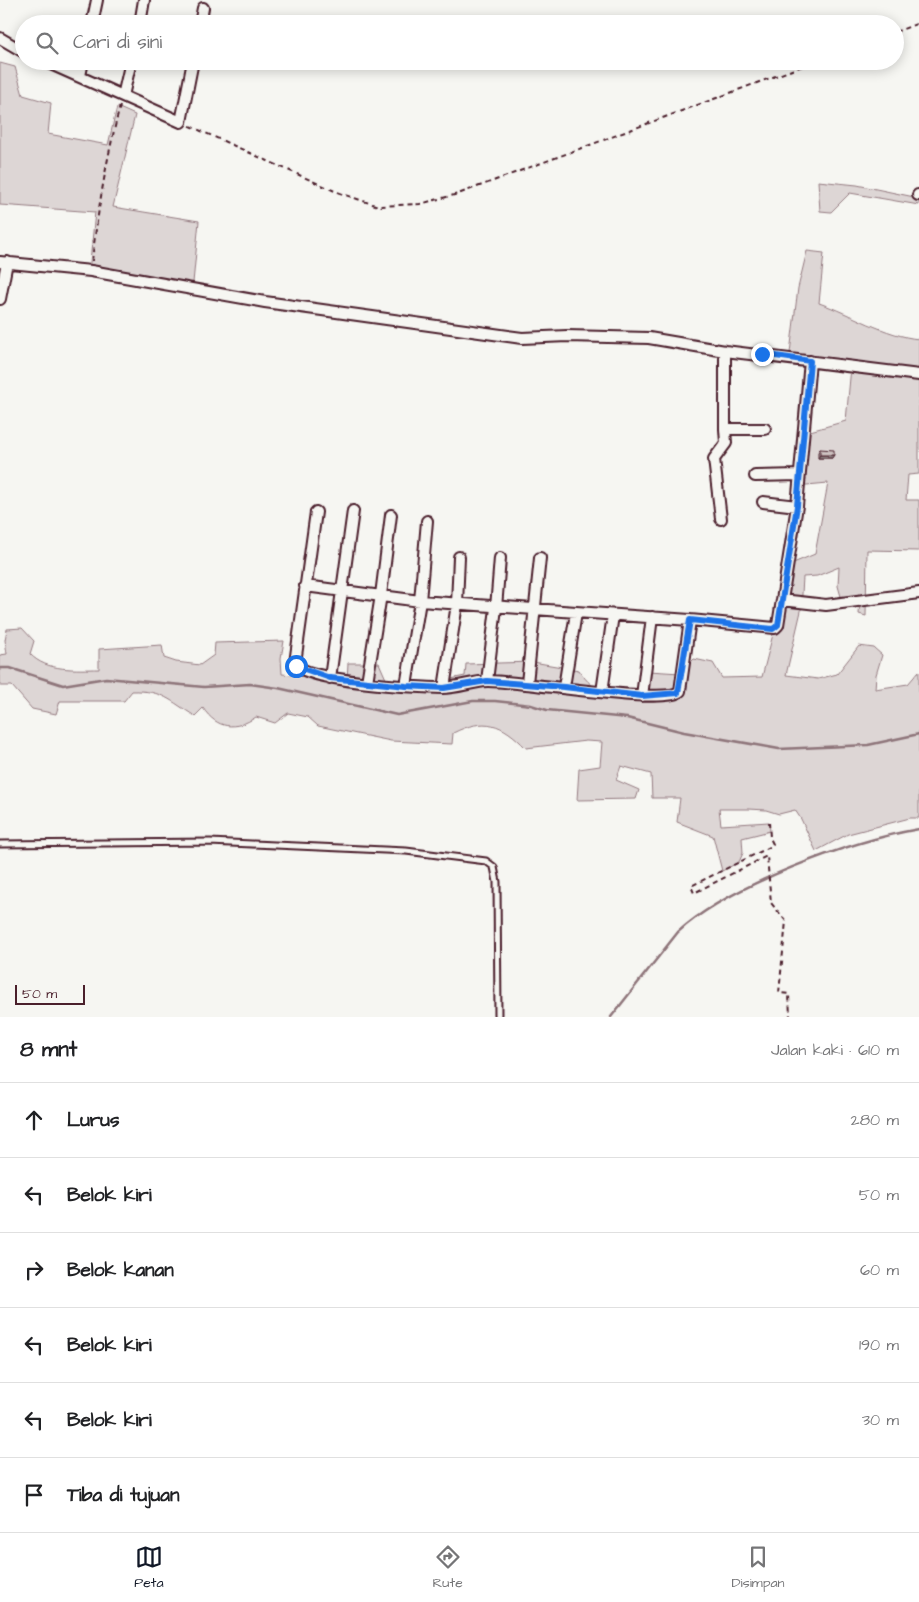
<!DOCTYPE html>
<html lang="id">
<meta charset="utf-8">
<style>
body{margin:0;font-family:"Architects Daughter",sans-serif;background:#f6f6f6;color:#202124}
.scale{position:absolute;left:15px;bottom:12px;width:70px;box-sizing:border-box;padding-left:5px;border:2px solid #4a1f2b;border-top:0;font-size:14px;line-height:18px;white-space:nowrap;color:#4a1f2b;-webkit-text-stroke:4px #f6f6f2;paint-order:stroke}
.stop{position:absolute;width:15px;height:15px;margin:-11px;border:4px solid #1a73e8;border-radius:50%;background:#fff}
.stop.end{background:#1a73e8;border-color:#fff;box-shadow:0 1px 5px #0008}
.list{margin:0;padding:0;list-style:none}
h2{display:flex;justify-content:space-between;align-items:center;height:65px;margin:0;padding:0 20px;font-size:21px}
h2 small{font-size:16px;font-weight:400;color:#757577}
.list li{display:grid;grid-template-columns:32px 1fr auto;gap:15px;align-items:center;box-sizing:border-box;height:75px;padding:0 20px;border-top:1px solid #e0e0e0}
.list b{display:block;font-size:19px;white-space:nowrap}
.list em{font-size:16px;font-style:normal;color:#757577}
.icon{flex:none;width:28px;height:28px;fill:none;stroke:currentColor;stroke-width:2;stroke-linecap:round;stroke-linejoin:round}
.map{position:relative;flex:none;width:919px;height:1017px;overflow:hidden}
.search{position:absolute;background:#fff;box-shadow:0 2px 12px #0003;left:15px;right:15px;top:15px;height:55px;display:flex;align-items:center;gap:12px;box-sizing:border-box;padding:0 18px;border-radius:28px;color:#757577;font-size:19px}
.sheet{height:515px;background:#fff}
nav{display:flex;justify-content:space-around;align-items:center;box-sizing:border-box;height:70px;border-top:1px solid #e0e0e0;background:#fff;font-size:14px;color:#757577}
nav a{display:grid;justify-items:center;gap:2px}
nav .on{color:#111827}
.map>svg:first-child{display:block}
.green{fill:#ddd6d5;stroke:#947a80}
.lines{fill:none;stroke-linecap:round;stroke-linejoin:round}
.stream{stroke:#8e747a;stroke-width:2.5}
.service-casing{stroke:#4a1f2b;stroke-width:9}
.minor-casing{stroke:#4a1f2b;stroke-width:14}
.path{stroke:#4a1f2b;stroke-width:2;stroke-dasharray:5 4;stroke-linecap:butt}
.service{stroke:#f6f6f2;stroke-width:5}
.minor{stroke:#f6f6f2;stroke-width:10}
.wall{fill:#afa6a5;stroke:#4a1f2b}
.shaded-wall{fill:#8f8786;stroke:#4a1f2b}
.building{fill:#ccc1c0;stroke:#4a1f2b}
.route{stroke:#1a73e8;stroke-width:6}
</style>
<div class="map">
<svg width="919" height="1017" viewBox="0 0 919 1017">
<rect width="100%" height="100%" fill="#f6f6f2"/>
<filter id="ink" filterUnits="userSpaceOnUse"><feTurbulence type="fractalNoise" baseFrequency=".02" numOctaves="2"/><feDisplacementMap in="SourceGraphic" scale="10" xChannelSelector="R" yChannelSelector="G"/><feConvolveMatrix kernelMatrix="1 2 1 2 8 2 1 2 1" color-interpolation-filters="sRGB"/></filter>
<g filter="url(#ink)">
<path class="green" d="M0,63l15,4 8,28 28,8 -3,31 60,11 9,-38 18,8 -22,92 86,14 -7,72 -103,-21 6,-60 -95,-7z
M818,181l39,4 62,13v7l-69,-12 -19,19 -11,-1z
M807,251l17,2 -5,50c32,11 67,33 100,36v135l-11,1 -2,25h13v51l-52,-1 -1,66 -7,-2 1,-14h-18l-4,-14 1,-19 -22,9 -14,1 -2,34 -15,64 32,4 19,-5 22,-28 15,2 8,7 -6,20 -1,14 33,-5 11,-13v147h-9l-62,16 -32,17 -15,-32 -6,-9 -16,4 -13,-4 -17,-1h-30l2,16 48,-3 1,9 -28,7 1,15 -4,9 -17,9 -9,-35 -36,-14 3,-24h-28l-1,-24 -30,-8 -5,14 23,10 -3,9 -59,1 2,-31 21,-3 2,-24 -16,-1 -60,7c-24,-25 -41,-31 -73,-15l-1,11 -61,-3 -73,-15 -10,-9 -20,-4 -13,10 -19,-6c-21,14 -39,12 -53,-9l-8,8c-25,-15 -32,-26 -63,-25l-8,10h-64l-4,13 -24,-5 -20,-23h-12v-31l7,-1 -2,-14 2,-11 15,-1 12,13 -4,13c17,18 46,15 69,15v-20l63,-4 2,13 12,4 24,3 14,-10 1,-12 69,-2 -3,17 1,16 65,6 1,-17h31l11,25 32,-3 43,-9 1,-12 67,-2 46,8c16,25 30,23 57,22l13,-21 31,2 14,-14 19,4 9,15 40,-1 29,-113 24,-10 13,-71 -32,3 7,-53 43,-12 5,-54 -62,-6 9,-73z"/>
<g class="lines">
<path class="stream" d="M0,668h10l53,17 43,-7 98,9 46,-3 28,4 119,27 76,-14h22l36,4 16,5 80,8 57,14 95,17 89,-4 51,-11
M611,1017l67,-85c51,-47 172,-91 241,-103"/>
<g class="service-casing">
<path id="service" d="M0,844l210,-2 196,9 80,10 8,6 3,15 1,135"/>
</g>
<g class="minor-casing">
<path id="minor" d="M92,24l5,-24
M140,24l4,-24
M200,24l3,-16
M0,38l24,14
M44,61l137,61 12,-61
M80,76l3,-15
M123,96l8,-35
M918,195h1
M0,262l91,9 174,31 257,36 45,-2 82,2 76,13 194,24
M0,299l7,-37
M725,351v78h40
M755,476l44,-1
M763,502l34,4
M316,512l-21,151c5,18 126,25 147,25 15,0 30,-6 45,-7 31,-1 179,25 193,10l10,-71
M721,519l-7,-60 12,-16 -1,-14
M305,586l115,15 270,19 85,8 3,-3 19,-119 13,-145
M782,600l44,5 93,-12
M330,678l23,-167
M487,681l9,-73 4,-50
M367,682l14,-87 10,-80
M527,683l13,-125
M406,686l14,-85 7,-80
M564,687l12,-74
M444,688l13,-84 2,-47
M602,692l11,-77
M642,696l10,-79"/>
</g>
<path class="path" d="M895,32l24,-9
M190,126l147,66 41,14 42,-2 38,-10 358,-133
M92,261c6,-53 15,-104 28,-155
M769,822l1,16 3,6 -3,3 -79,39 3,7 73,-37 4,47 15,18 -7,72 10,1 1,23"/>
<use href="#service" class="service"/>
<use href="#minor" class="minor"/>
</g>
<path class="wall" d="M820,449l12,9h-14v-6z"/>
<path class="shaded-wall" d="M820,455h14l-2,3h-14z"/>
<path class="building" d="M820,449l14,1v5h-14z"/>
</g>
<g class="lines" filter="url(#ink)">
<path class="route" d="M296,666l34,12 76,8 38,2 43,-7 77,6 78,9 36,-3 12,-73 83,9 5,-4 19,-119 13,-145 -48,-7"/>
</g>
</svg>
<div class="scale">50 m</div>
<div class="stop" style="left:296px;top:666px"></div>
<div class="stop end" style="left:762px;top:354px"></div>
<div class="search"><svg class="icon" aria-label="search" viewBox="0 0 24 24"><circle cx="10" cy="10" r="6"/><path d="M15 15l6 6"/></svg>Cari di sini</div>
</div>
<section class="sheet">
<h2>8 mnt<small>Jalan kaki · 610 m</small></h2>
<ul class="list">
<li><svg class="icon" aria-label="ahead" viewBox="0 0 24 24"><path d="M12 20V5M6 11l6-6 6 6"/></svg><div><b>Lurus</b></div><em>280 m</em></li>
<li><svg class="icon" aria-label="left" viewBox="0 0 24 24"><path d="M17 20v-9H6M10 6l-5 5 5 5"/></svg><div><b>Belok kiri</b></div><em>50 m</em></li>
<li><svg class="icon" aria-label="right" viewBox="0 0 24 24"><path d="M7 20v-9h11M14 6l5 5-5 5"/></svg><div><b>Belok kanan</b></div><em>60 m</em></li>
<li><svg class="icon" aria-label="left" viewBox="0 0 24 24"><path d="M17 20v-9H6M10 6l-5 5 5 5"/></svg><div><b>Belok kiri</b></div><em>190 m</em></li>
<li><svg class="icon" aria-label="left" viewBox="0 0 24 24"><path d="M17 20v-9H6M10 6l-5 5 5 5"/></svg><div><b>Belok kiri</b></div><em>30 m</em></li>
<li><svg class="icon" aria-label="arrive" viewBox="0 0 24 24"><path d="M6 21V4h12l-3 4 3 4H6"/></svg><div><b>Tiba di tujuan</b></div></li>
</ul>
</section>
<nav>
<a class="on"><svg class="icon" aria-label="map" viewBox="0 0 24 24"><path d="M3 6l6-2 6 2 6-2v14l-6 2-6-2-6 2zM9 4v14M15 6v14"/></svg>Peta</a>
<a><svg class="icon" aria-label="directions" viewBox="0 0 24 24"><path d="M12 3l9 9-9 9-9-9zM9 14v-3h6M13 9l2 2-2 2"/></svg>Rute</a>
<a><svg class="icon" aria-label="saved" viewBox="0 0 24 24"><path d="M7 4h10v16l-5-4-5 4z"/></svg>Disimpan</a>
</nav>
